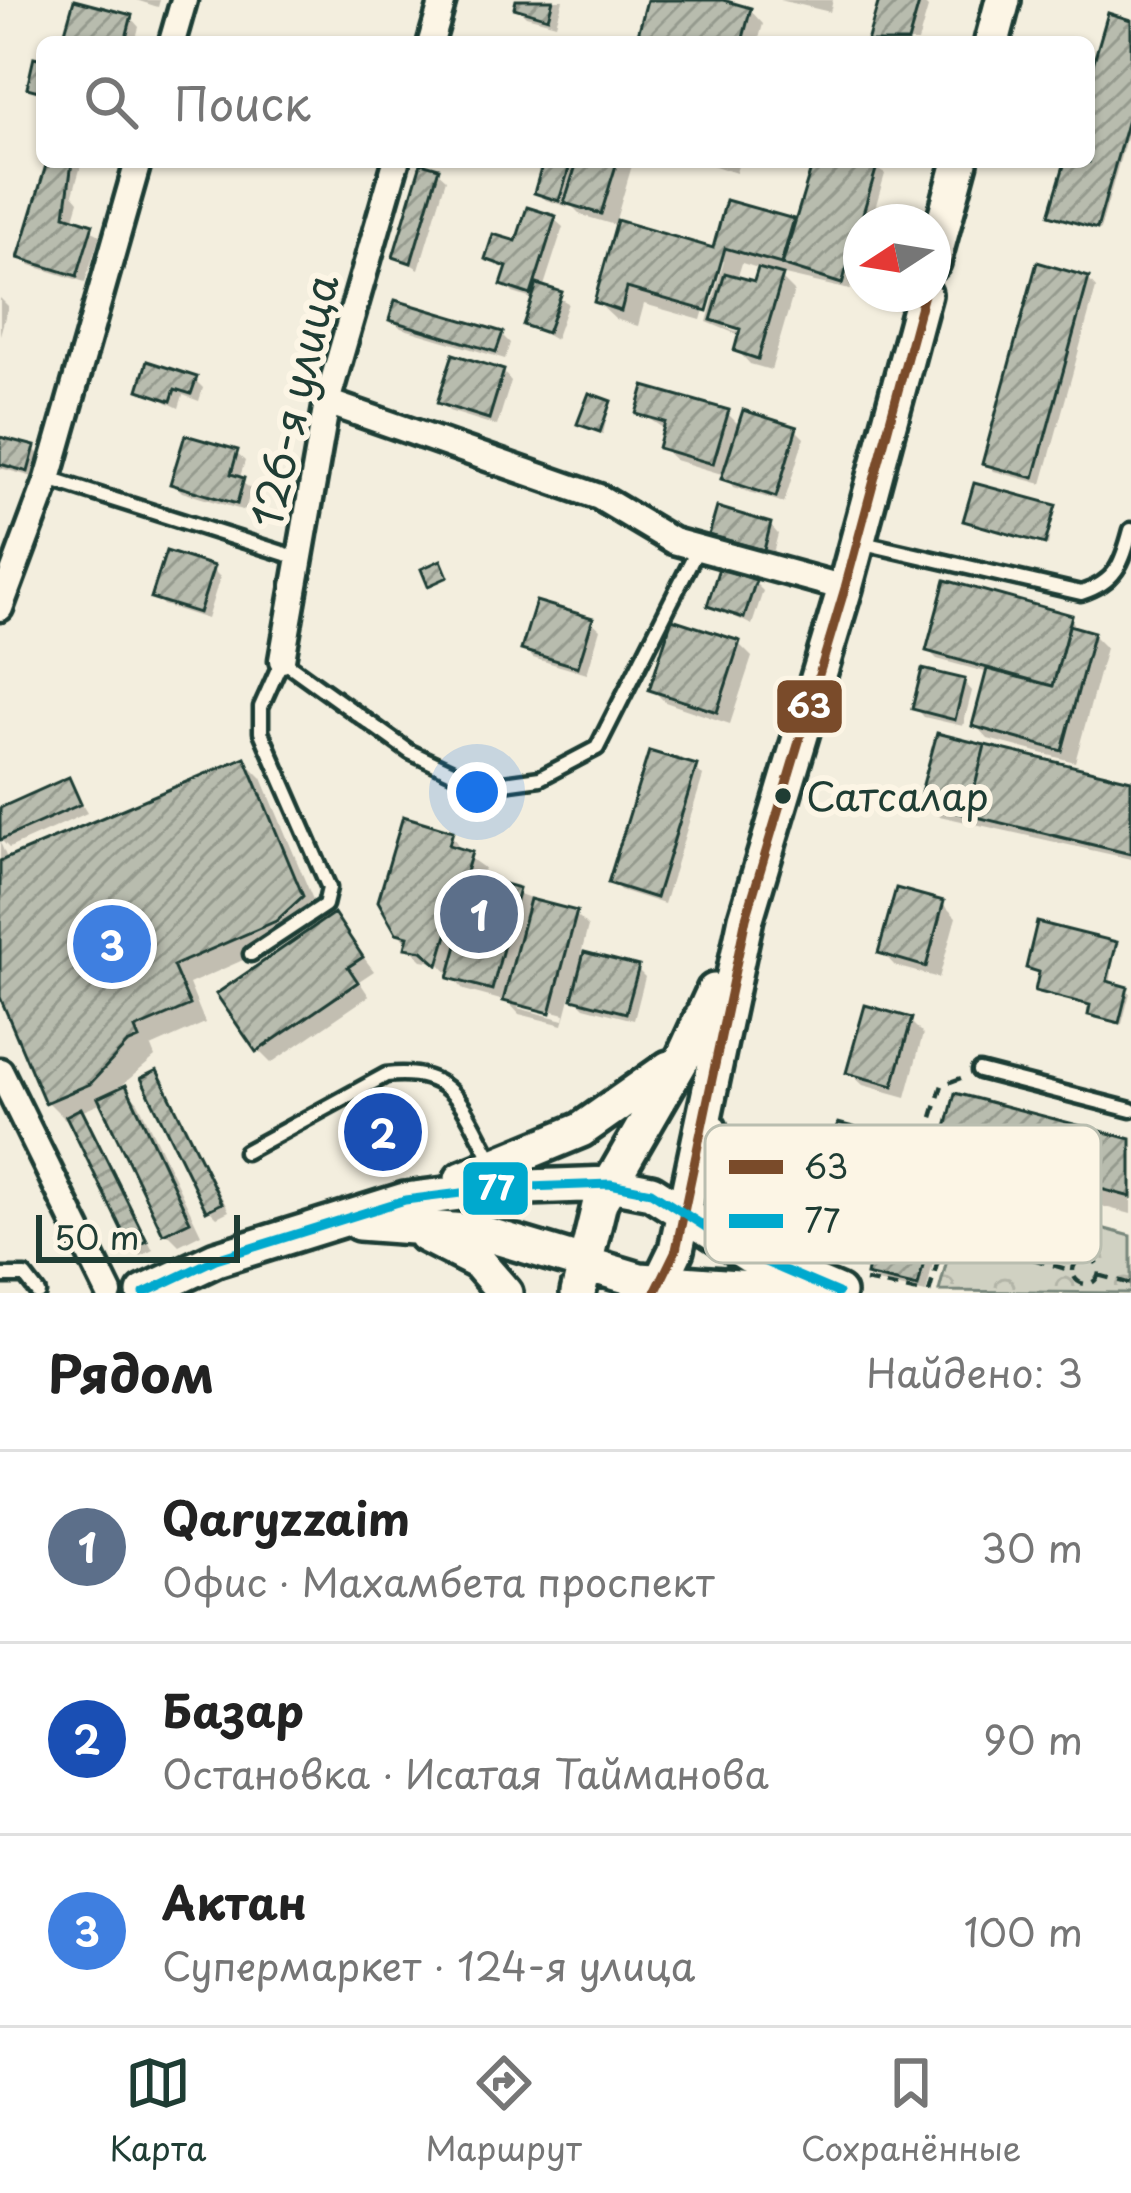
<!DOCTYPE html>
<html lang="ru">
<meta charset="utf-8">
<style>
body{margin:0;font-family:"Playpen Sans",sans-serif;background:#f2f2f2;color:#222}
.compass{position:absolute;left:843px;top:204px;width:108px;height:108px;border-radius:50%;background:#fff;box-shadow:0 3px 9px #0004;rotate:258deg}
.scale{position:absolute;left:36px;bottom:30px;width:204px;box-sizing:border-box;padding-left:12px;border:6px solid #1f3d34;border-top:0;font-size:33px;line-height:42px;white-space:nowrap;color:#1f3d34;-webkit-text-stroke:9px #fcf5e5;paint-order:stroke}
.you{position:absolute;left:477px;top:792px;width:42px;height:42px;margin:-30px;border:9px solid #fff;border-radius:50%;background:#1a73e8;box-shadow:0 0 0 18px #1a73e833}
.badge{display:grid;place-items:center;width:78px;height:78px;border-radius:50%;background:#1f3d34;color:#fff;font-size:39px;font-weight:700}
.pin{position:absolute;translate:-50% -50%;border:6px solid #fff;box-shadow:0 3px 12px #0006}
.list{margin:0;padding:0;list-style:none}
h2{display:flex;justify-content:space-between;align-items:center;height:156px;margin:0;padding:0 48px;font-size:51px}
h2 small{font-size:39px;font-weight:400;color:#767676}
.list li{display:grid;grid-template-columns:78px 1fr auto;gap:36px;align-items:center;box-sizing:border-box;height:192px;padding:0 48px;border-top:3px solid #e0e0e0}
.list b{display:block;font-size:45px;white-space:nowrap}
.list p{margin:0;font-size:39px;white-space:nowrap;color:#767676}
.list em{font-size:39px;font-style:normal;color:#767676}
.icon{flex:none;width:66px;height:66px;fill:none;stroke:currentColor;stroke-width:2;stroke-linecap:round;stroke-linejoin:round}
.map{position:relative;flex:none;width:1131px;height:1293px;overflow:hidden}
.search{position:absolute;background:#fff;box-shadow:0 3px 9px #0004;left:36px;right:36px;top:36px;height:132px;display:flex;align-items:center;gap:30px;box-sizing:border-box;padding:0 42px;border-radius:18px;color:#767676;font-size:45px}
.sheet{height:732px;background:#fff}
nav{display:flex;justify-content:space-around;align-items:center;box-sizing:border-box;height:168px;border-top:3px solid #e0e0e0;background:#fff;font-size:33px;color:#767676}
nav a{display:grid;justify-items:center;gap:6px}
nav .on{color:#1f3d34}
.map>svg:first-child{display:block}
.park{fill:url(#park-crowns);stroke:#78877b;stroke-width:3}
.shadow{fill:#0003;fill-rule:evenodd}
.building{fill:url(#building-hatch);stroke:#1f3d34;stroke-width:3}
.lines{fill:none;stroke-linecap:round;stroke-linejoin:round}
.lane-casing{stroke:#1f3d34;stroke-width:21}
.street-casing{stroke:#1f3d34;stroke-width:33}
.secondary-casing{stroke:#1f3d34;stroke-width:42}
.path{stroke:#1f3d34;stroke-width:4.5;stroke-dasharray:12 9;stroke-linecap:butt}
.lane{stroke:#fcf5e5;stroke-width:12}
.street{stroke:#fcf5e5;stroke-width:24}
.secondary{stroke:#fcf5e5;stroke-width:33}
.bus-1-casing{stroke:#fcf5e5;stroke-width:18}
.bus-2-casing{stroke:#fcf5e5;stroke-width:18}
.bus-1{stroke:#7a4b2a;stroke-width:9}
.bus-2{stroke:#00a9ce;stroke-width:9}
.bus-dot{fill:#1f3d34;stroke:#fcf5e5;stroke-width:4.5}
.labels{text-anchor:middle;stroke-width:12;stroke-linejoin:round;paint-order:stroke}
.bus-label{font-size:39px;fill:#1f3d34;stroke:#fcf5e5;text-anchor:start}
.street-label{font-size:42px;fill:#1f3d34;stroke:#fcf5e5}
.key{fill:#fcf5e5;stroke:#babeb0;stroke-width:3}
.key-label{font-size:33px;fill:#1f3d34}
.line-badge{stroke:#fcf5e5;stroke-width:4.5}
.badge-label{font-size:33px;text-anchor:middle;font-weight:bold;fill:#fff}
</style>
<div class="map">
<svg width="1131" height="1293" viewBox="0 0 1131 1293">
<defs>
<pattern id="park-crowns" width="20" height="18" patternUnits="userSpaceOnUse" patternTransform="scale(3)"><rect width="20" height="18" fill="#d0d1c2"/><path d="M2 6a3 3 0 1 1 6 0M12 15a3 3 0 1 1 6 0" fill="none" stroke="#b2b4a7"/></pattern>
<pattern id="building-hatch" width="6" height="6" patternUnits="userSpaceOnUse" patternTransform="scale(3)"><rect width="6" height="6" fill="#b8bcae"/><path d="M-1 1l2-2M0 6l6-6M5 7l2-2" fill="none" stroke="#959a8e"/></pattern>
</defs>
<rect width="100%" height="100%" fill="#f3eede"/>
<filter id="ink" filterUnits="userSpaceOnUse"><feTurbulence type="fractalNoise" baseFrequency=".00833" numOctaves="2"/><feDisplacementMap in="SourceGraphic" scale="24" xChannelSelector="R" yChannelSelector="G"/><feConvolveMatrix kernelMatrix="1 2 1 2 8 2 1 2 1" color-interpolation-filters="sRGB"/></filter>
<g filter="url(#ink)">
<path class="park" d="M965,1191l166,45v57l-192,-2z"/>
<path class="shadow" d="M136,0h24l-2,7z
M519,0h44l-7,24 -30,-8 -9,-9z
M650,0h61l39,10 13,14 -5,18h-119z
M780,0h53l-3,12z
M882,0h38l8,8 -10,34h-46z
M131,18l8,9 -4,15h-70z
M1131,23v98l-31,109 -47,-16 15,-52h21v-73z
M50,162h32l-9,32 6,7 -6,20 27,14 -15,47 -55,-17 -8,-8z
M546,162h87l-18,61 100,28 77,-29 4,4 20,-64h49l20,12 -14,48h-10v32l-11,36 -74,-17 18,18 -23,79 -21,-6 -13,-14 4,-14 -34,-14 17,-61h-6l-17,59 -57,-16 -6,22 -23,-7 -18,-17 21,-76 -37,-11 -12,-12 -1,4 -22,-7 -9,-8zM742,263l19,6 -5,16 -19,-6zM726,321l28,15 -28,-8z
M703,162h36l-3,11z
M437,171l9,8 -27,90 -23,-13z
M554,219l9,8 -20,62 25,14 -13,37 -29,-16 9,-24 -22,-7 -8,-9 4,-13 -20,-12z
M1088,279l8,9 -54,196 -48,-13 -8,-8z
M0,298l8,8 -8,29z
M392,319l109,15 9,9 -5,16 -104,-31z
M503,372l8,9 -14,45 -48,-15 -8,-8z
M195,380l8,8 -4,13 -16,-6 -4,13 -38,-18z
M610,404l-7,30 -22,-11z
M640,413h87l14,14 55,3 8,8 -20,65 -51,-16 -8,-12 -50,-15 -14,-13 5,-17z
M0,440l34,9 8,9 -5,20 -37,-10z
M236,453l9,8 -6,19 12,9 -6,22 -63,-19 -8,-8z
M1054,508l-6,37 -81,-25z
M770,525l8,9 -6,23 -51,-14 -9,-9z
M212,569l8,8 -13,42 -44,-14 -8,-8z
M755,583l8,8 -11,34 -42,-20z
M1071,618l7,13 15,4 13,13 -31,114 -87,-23 -13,-14 14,-52 -52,-14 -8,-8z
M591,621l9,8 -13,45 -54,-16 -8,-9z
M739,644l13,13 -22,67 -65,-22 -13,-13z
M964,682l8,9 -9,35 -39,-9 -8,-9z
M244,760l18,18 57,136 -26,24 -104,46 16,39 -54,24 4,10 -33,28 16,17 63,132 -22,11 -13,-13 -62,-130 -23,10 72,138 -12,6 -72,-139 -4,2 -18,-18 -47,-111v-148l8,19z
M695,768l8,8 -39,128 -44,-14 -8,-8z
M68,781l19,32 -78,35 -9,-9v-28z
M1131,783v76l-196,-44 -13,-13z
M451,834l12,19 21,15 -4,12 95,34 13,13 -7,27 56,15 8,8 -11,43 -50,-13 -13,-13 -8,31 -44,-11 -11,-12 -44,-12 -25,-27 -17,-3 -13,-13 -11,-15zM518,1002l47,12 -1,6 -46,-12z
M943,904l13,13 -17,61 -44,-12 -13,-14z
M333,917l41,54 -15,10 10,15 -98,67 -13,-13z
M1116,945l-6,40 20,8 -8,31 -27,-7 -2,-10 -55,-17 4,-17 -13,-6z
M910,1021l13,13 -17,63 -43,-12 -14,-13z
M156,1074l73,137 -12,6 -8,-8z
M1131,1142v72l-161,-43 -26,-25z
M936,1204l9,9 -19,80 -49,-11 -12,-12 -49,-11 -8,-8 58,-23 11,11 17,-3z"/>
<path class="building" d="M74,0l58,15 -7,27h-63z
M516,0h37l-5,18 -34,-10z
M647,0h76l28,8 -9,34h-106z
M879,0h41l-12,42h-41z
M1108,13l23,7v89l-34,120 -48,-14 16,-53h24v-84z
M34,57l8,2v33l-15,-4z
M47,162h25l-7,53 28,9 -16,52 -59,-18z
M543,162h28l-12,39 -25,-8z
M577,162h40l-16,52 -37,-11z
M813,162l65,1 -36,121 -60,-19z
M421,163l18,5 -28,95 -18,-6z
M726,200l68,19 -13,45 -56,-16 -18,63 -80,-23 -6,23 -27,-9 23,-82 96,28z
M527,207l29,9 -25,79 -30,-10 6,-18 -22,-8 8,-25 23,7z
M1037,262l52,15 -55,201 -52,-14z
M758,268l25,7 -25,84 -24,-8 6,-22 -29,-9 14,-47 29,8z
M537,284l25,8 -15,41 -24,-8z
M395,300l108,32 -7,20 -107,-32z
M453,354l51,16 -15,49 -52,-16z
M147,361l50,16 -6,17 -16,-5 -4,12 -33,-11z
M644,386l85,24 -16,54 -55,-16 7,-26 -29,-8z
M589,393l22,8 -11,31 -23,-8z
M743,410l54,17 -21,70 -55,-18z
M185,435l53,15 -7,24 13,4 -7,26 -67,-20z
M0,437l35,9 -7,26 -28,-8z
M974,483l82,22 -11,39 -82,-23z
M717,507l54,16 -7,27 -55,-15z
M166,551l48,15 -15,47 -48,-15z
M441,560l7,17 -20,9 -7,-17z
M719,568l37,12 -12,38 -37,-12z
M945,580l127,35 -19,71 -127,-35z
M536,601l57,17 -15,49 -57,-17z
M672,619l68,22 -23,71 -68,-22z
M1069,625l25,7 -32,119 -90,-25 15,-57 66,17z
M922,669l43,10 -10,41 -43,-11z
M937,733l48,12 -17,70 -50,-12z
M985,745l146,35v74l-163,-39z
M649,751l48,14 -41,133 -48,-15z
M245,757l58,139 -27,25 -103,45 17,39 -55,24 4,10 -12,5 -37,40 -45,19 -45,-106v-136z
M69,777l12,27 -81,36v-32z
M403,816l50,15 -4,14 23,7 -34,113 -16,-14 -17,-3 3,-12 -12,-3 -18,-32z
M476,876l43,12 -27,102 -44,-12z
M896,888l48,13 -18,66 -48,-14z
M530,899l47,12 -27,102 -47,-12z
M334,913l29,44 -15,10 10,15 -102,70 -40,-58z
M1037,922l80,20 -10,39 21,6 -9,36 -31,-8 2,-10 -55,-14 4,-19 -13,-4z
M584,952l55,14 -13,47 -54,-14z
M865,1005l47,13 -19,68 -47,-13z
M157,1070l65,133 -16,8 -65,-133z
M126,1085l64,136 -27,13 -65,-136z
M955,1093l176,46v58l-190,-50z
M81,1108l66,133 -16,8 -65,-133z
M838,1123l46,12 -14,54 -46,-13z
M901,1193l37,9 -20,85 -52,-12 10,-46 16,3z
M816,1211l51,15 -11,40 -51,-14z"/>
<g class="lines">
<g class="lane-casing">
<path id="lane" d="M49,479l249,79
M859,542l222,51c35,-11 41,-29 50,-63
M251,954l74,-49 4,-17 -68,-156v-25l21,-47 128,92 72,34 58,-8 57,-30 101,-200
M979,1071l152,39
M245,1152l141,-77c71,-9 78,37 109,90
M0,1276h25l13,17"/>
</g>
<g class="street-casing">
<path id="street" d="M172,42l12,-42
M431,42l12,-42
M327,402l272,95 74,44 172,47
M0,608l48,-129 90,-317
M282,660l45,-258 69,-240
M0,1071l109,222"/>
</g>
<g class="secondary-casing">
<path id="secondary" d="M992,42l11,-42
M933,262l27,-100
M709,1129c1,46 16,89 51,119
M462,1179l119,-49 88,-62
M359,1223l120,9 161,48 169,12
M425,1235l53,27 27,31
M144,1293l72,-34 189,-59 96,-12 109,-4 41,8 98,63 89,38
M578,1293l22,-91 84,-146 30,-65
M655,1293l21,-43 70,-332 99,-330 79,-294"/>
</g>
<path class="path" d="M961,1078l-19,7 -26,84 43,16 -13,47 126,39
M1073 1271a13 13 0 1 1 26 0a13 13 0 1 1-26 0Z
M1098,1275l33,9
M865,1281l59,12
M929,1293l17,-61"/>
<use href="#lane" class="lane"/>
<use href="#street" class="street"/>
<use href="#secondary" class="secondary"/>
<g class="bus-1-casing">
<path id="bus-1" d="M655,1293l21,-43 70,-332 99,-330 79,-294"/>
</g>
<g class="bus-2-casing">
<path id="bus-2" d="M144,1293l72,-34 189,-59 96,-12 109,-4 41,8 98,63 89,38"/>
</g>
<use href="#bus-1" class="bus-1"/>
<use href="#bus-2" class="bus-2"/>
</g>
</g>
<circle class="bus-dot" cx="783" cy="796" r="10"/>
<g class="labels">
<g class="bus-label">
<text x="806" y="811">Сатсалар</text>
</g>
<g class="street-label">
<text transform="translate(295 401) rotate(-77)" y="15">126-я улица</text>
</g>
</g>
<rect x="705" y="1125" width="396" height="138" rx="18" class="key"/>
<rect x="729" y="1160" width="54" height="14" fill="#7a4b2a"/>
<rect x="729" y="1214" width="54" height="14" fill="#00a9ce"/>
<g class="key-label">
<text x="804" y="1179">63</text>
<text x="804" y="1233">77</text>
</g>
<g class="line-badge">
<rect x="775" y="678" width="69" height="57" rx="12" fill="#7a4b2a"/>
<rect x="461" y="1160" width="69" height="57" rx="12" fill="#00a9ce"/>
</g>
<g class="badge-label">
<text x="809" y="718">63</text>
<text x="496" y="1200">77</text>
</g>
</svg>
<svg class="compass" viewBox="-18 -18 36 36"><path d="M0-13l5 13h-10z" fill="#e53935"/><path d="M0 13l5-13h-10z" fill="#767676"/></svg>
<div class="scale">50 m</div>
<div class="you"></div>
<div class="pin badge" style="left:479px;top:914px;background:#5c6f8a">1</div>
<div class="pin badge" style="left:383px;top:1132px;background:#1a4fb4">2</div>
<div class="pin badge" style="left:112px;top:944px;background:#3f7fe0">3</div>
<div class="search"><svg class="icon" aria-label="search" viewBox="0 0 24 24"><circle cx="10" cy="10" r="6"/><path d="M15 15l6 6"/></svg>Поиск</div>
</div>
<section class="sheet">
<h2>Рядом<small>Найдено: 3</small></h2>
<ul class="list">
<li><span class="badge" style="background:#5c6f8a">1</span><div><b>Qaryzzaim</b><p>Офис · Махамбета проспект</p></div><em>30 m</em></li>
<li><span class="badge" style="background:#1a4fb4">2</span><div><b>Базар</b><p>Остановка · Исатая Тайманова</p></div><em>90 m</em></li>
<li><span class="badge" style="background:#3f7fe0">3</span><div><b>Актан</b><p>Супермаркет · 124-я улица</p></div><em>100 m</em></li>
</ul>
</section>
<nav>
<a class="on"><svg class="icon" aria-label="map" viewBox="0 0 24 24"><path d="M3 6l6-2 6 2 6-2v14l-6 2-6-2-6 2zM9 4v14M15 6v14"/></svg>Карта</a>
<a><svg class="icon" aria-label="directions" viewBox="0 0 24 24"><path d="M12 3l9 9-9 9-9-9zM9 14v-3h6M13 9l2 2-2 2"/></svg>Маршрут</a>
<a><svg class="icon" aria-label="saved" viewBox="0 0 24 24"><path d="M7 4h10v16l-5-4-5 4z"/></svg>Сохранённые</a>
</nav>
